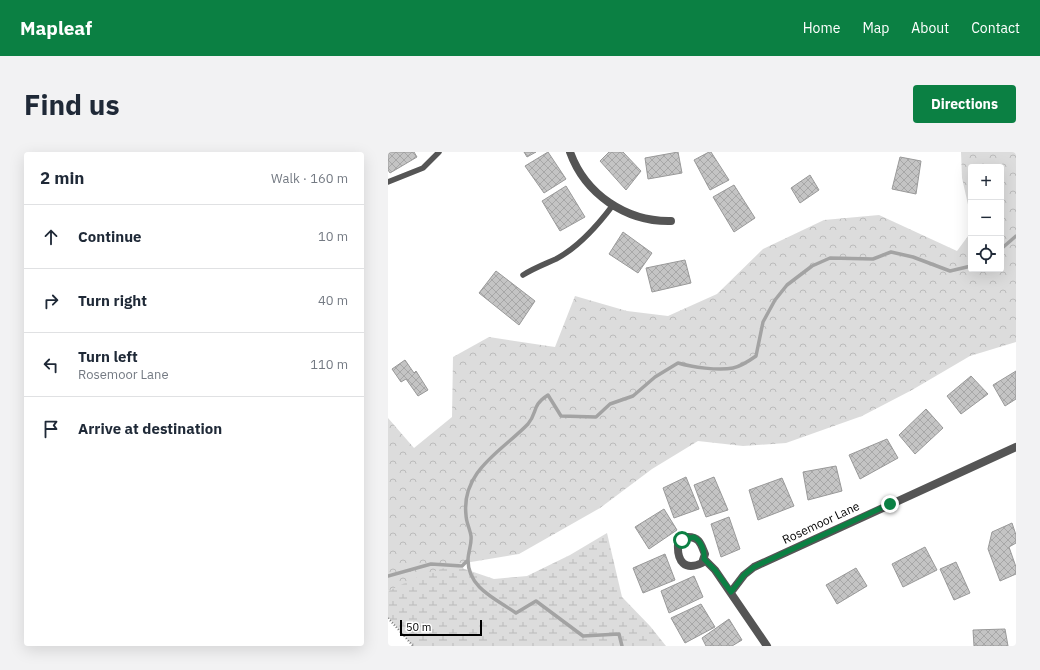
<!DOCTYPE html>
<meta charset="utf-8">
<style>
body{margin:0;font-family:"IBM Plex Sans",sans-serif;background:#f2f2f3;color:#1f2937}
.controls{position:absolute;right:12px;top:12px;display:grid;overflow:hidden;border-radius:4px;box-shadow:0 4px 16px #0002}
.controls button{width:36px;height:36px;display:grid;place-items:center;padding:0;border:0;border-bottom:1px solid #e0e1e3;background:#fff;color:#1f2937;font:20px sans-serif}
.scale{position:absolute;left:12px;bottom:10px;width:82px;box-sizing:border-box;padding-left:4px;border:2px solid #000;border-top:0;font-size:11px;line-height:14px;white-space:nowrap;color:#000;-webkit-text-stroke:3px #fff;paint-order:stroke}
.stop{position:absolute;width:12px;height:12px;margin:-9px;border:3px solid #0b8043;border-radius:50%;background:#fff}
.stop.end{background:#0b8043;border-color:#fff;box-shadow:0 1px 4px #0008}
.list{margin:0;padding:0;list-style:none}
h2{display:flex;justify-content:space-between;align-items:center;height:52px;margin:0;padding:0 16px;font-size:17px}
h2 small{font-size:13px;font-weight:400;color:#747a83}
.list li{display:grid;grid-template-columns:26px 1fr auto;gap:12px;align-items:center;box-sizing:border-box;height:64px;padding:0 16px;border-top:1px solid #e0e1e3}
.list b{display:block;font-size:15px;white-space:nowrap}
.list p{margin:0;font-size:13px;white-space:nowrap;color:#747a83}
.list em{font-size:13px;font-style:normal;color:#747a83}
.icon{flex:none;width:22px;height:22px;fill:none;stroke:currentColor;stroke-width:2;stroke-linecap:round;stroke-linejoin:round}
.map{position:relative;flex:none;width:628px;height:494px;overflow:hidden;border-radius:4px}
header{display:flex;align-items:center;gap:24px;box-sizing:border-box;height:56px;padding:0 20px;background:#0b8043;color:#fff}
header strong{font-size:19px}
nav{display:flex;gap:22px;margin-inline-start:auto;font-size:14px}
.intro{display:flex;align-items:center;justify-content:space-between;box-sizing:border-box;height:96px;padding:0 24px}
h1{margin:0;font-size:28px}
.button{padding:10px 18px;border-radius:4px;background:#0b8043;color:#fff;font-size:14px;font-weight:700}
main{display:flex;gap:24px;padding:0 24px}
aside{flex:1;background:#fff;border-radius:4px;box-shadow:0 4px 16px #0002}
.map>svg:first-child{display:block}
.forest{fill:url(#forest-crowns)}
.wetland{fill:url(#wetland-marsh)}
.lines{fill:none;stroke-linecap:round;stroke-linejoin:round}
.stream{stroke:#a3a3a3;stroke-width:3.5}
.building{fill:url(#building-cross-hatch);stroke:#999}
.path{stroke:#777;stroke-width:2;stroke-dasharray:1 2;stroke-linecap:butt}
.lane{stroke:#555;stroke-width:5.5}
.street{stroke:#555;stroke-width:8}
.route{stroke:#0b8043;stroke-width:5}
.labels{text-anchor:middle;stroke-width:3;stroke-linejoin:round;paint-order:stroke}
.street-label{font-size:12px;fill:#000;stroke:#fff}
</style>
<header>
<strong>Mapleaf</strong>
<nav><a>Home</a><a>Map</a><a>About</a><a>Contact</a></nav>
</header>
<div class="intro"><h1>Find us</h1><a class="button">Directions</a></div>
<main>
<aside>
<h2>2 min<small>Walk · 160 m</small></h2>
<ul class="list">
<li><svg class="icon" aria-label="ahead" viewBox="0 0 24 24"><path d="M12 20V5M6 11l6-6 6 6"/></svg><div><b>Continue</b></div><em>10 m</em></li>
<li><svg class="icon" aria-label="right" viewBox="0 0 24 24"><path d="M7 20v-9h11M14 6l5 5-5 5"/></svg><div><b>Turn right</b></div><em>40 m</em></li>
<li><svg class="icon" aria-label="left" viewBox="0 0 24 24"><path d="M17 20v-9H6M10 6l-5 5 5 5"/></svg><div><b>Turn left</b><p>Rosemoor Lane</p></div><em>110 m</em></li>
<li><svg class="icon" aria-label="arrive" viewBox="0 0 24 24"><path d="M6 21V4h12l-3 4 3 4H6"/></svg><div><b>Arrive at destination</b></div></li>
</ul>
</aside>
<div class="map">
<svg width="628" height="494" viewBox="0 0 628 494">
<defs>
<pattern id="forest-crowns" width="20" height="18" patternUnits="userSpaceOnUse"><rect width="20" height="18" fill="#dcdcdc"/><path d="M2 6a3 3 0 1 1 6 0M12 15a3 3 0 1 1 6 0" fill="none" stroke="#bbb"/></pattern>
<pattern id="wetland-marsh" width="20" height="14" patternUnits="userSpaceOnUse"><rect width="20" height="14" fill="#dcdcdc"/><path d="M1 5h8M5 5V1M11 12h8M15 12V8" fill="none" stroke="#bbb"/></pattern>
<pattern id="building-cross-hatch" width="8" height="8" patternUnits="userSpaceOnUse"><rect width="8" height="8" fill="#c4c4c4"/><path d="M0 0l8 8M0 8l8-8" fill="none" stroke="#a7a7a7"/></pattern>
</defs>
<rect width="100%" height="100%" fill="#fff"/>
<path class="forest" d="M573,0h55v190l-46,14 -58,34 -50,26 -76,27 -43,3 -45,-5 -46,28 -52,39 -81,46 -66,11 -65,26v-173l26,30 38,-31 1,-60 36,-20 66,10 20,-51 52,15 41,5 49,-22 46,-45 61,-29 55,-5 78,36 14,-19v37h30v-102h-30v51l-9,-40z"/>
<path class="wetland" d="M219,381l15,64 28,29 16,20h-253l-25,-29v-26l32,-15 33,-11 41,14 33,-3 43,-21z"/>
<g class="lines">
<path class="stream" d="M613,97l15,-13
M0,424l43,-12 31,2 6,-6
M234,494l-3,-12 -36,2 -47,-35 -20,12c-20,-14 -48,-25 -48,-53 0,-8 4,-16 3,-24 -1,-7 -5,-14 -5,-21 -5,-44 36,-64 62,-91 10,-12 3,-18 20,-29l13,21 35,1 14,-13 23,-8 22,-19 23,-14c14,4 40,8 55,5 9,-2 16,-7 23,-12l7,-34 12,-22 12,-15 25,-19 18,-8 43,1 18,-7 22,5 37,14 21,-5"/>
</g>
<path class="building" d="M0,0h26l3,5 -27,16 -2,-3z
M136,0h12l-9,5z
M160,0l18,27 -22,14 -19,-27z
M221,0h14l18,19 -15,19 -26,-29z
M290,0l4,21 -34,6 -3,-21z
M321,0h2l18,28 -19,10 -16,-30z
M512,5l21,4 -5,33 -24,-5z
M422,23l9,15 -19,13 -9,-15z
M346,33l21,33 -21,14 -21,-35z
M178,34l19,31 -25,14 -18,-30z
M235,80l29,21 -14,20 -29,-19z
M297,108l6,23 -39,9 -6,-24z
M108,119l39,30 -16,24 -40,-32z
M17,208l9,13 2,-2 12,19 -10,6 -12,-17 -5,3 -9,-13z
M628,219v28l-11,7 -12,-21z
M583,224l17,18 -27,20 -14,-18z
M538,257l17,19 -28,26 -16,-19z
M499,287l11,19 -38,21 -11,-24z
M448,314l6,25 -34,9 -5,-28z
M298,325l13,32 -25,9 -11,-30z
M326,325l14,33 -22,7 -12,-32z
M394,326l12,28 -36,14 -9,-30z
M276,357l13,21 -28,19 -14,-22z
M341,365l11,32 -19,8 -10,-33z
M624,371l4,12v8l-7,4 7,20v7l-16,7 -12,-32 4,-17z
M537,395l12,23 -34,17 -11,-23z
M277,402l10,26 -32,13 -10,-25z
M568,410l14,31 -16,7 -14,-31z
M468,416l11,18 -30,18 -11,-19z
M306,424l9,21 -34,16 -8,-22z
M313,452l14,23 -30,16 -14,-25z
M341,467l13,21 -10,6h-26l-4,-8z
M617,477l3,17h-34l-1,-16z"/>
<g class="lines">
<path class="path" d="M0,466l25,28"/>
<path class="lane" d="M0,30l35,-14 16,-16
M135,123c11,-7 22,-11 33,-16 23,-12 42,-34 57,-54"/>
<path class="street" d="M182,0c15,42 56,70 101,69
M300,385c12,0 13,8 17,17l-3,9c-17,8 -25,-1 -24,-19z
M316,407l11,11 52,76
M343,440l13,-17 10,-8 262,-120"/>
</g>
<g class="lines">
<path class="route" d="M294,388l12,-3c7,4 11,14 10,22l11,11 16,22 13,-17 10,-8 136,-63"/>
</g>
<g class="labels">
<g class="street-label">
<text transform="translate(433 371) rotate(-25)" y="4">Rosemoor Lane</text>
</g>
</g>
</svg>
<div class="controls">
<button>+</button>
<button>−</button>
<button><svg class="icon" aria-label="locate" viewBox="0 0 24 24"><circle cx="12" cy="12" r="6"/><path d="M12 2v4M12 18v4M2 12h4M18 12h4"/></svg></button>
</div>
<div class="scale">50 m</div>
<div class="stop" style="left:294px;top:388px"></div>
<div class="stop end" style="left:502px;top:352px"></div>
</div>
</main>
